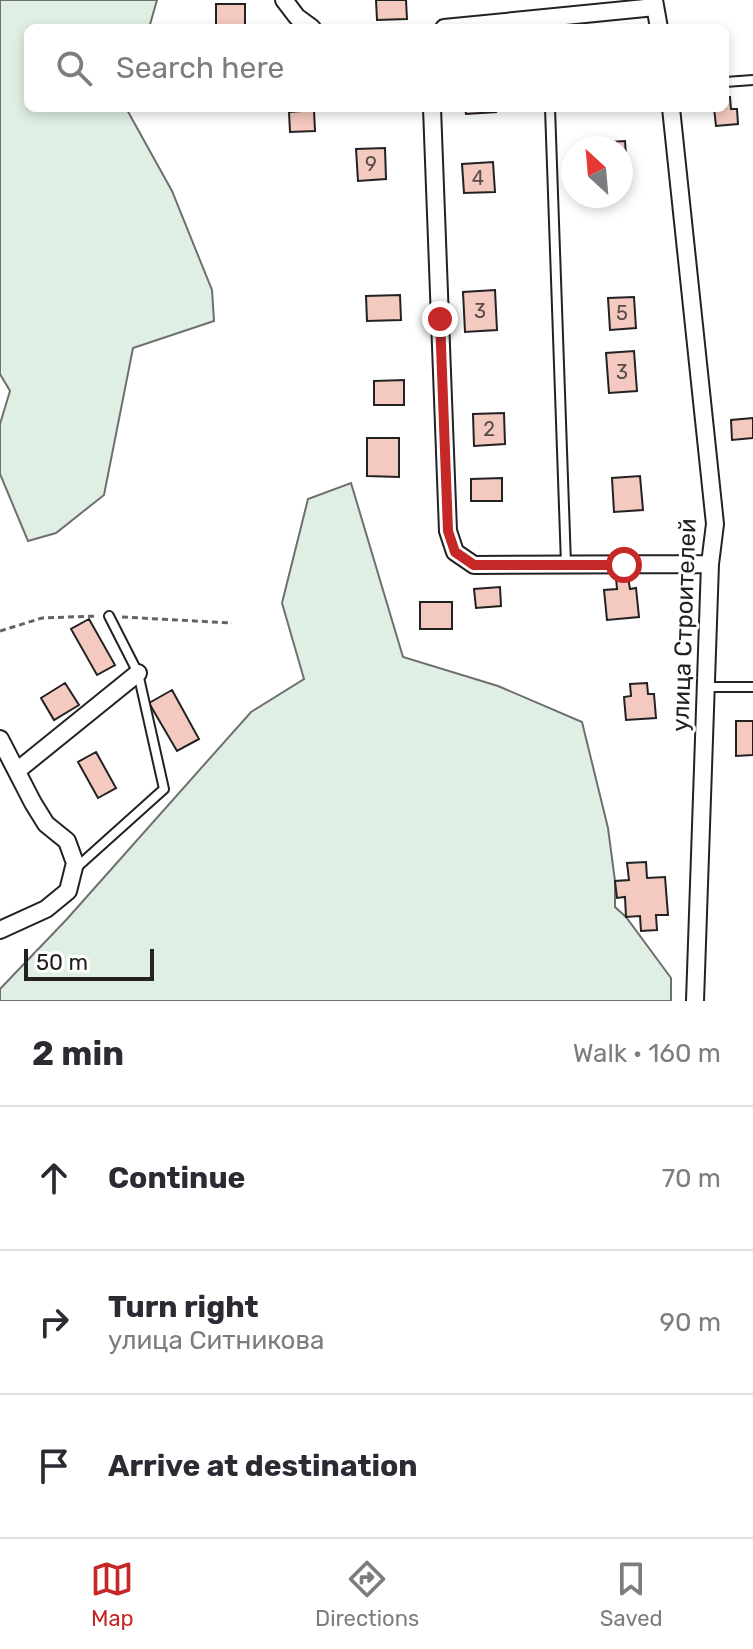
<!DOCTYPE html>
<meta charset="utf-8">
<style>
body{margin:0;font-family:Rubik,sans-serif;background:#f2f2f3;color:#2b2b33}
.compass{position:absolute;left:561px;top:136px;width:72px;height:72px;border-radius:50%;background:#fff;box-shadow:0 4px 12px #0003;rotate:334deg}
.scale{position:absolute;left:24px;bottom:20px;width:130px;box-sizing:border-box;padding-left:8px;border:4px solid #222;border-top:0;font-size:22px;line-height:28px;white-space:nowrap;color:#222;-webkit-text-stroke:6px #fff;paint-order:stroke}
.stop{position:absolute;width:24px;height:24px;margin:-18px;border:6px solid #c62828;border-radius:50%;background:#fff}
.stop.end{background:#c62828;border-color:#fff;box-shadow:0 2px 8px #0008}
.list{margin:0;padding:0;list-style:none}
h2{display:flex;justify-content:space-between;align-items:center;height:104px;margin:0;padding:0 32px;font-size:34px}
h2 small{font-size:26px;font-weight:400;color:#7c7c81}
.list li{display:grid;grid-template-columns:52px 1fr auto;gap:24px;align-items:center;box-sizing:border-box;height:144px;padding:0 32px;border-top:2px solid #e1e1e2}
.list b{display:block;font-size:30px;white-space:nowrap}
.list p{margin:0;font-size:26px;white-space:nowrap;color:#7c7c81}
.list em{font-size:26px;font-style:normal;color:#7c7c81}
.icon{flex:none;width:44px;height:44px;fill:none;stroke:currentColor;stroke-width:2;stroke-linecap:round;stroke-linejoin:round}
.map{position:relative;flex:none;width:753px;height:1001px;overflow:hidden}
.search{position:absolute;background:#fff;box-shadow:0 4px 12px #0003;left:24px;right:24px;top:24px;height:88px;display:flex;align-items:center;gap:20px;box-sizing:border-box;padding:0 28px;border-radius:12px;color:#7c7c81;font-size:30px}
.sheet{height:536px;background:#fff}
nav{display:flex;justify-content:space-around;align-items:center;box-sizing:border-box;height:112px;border-top:2px solid #e1e1e2;background:#fff;font-size:22px;color:#7c7c81}
nav a{display:grid;justify-items:center;gap:4px}
nav .on{color:#c62828}
.map>svg:first-child{display:block}
.green{fill:#e0efe3;stroke:#6f6f6f;stroke-width:2}
.building{fill:#f3c9c0;stroke:#222;stroke-width:2}
.lines{fill:none;stroke-linecap:round;stroke-linejoin:round}
.service-casing{stroke:#222;stroke-width:12}
.minor-casing{stroke:#222;stroke-width:20}
.path{stroke:#646464;stroke-width:3;stroke-dasharray:6 4;stroke-linecap:butt}
.service{stroke:#fff;stroke-width:8}
.minor{stroke:#fff;stroke-width:16}
.route{stroke:#c62828;stroke-width:10}
.labels{text-anchor:middle;stroke-width:6;stroke-linejoin:round;paint-order:stroke}
.number-label{font-size:20px;fill:#564c4a}
.street-label{font-size:24px;fill:#222;stroke:#fff}
</style>
<div class="map">
<svg width="753" height="1001" viewBox="0 0 753 1001">
<rect width="100%" height="100%" fill="#fff"/>
<path class="green" d="M0,0h157l-8,28h-121v80h98l46,83 40,99 2,31 -81,27 -29,147 -48,38 -28,8 -28,-67v-50l10,-33 -10,-17z
M351,483l52,174 95,29 84,36 26,106 7,53v26l11,10 45,61v23h-671v-12l67,-70 184,-207 53,-33 -22,-76 26,-104z"/>
<path class="building" d="M376,0h30l1,19 -30,1z
M216,4h29v24h-29z
M730,97l1,12h6l1,15 -22,2 -2,-18h11v-10z
M465,108h30l1,4 -30,2z
M314,110l1,21 -25,1 -1,-20z
M625,141l3,44h-7v-37h-27l-1,-5z
M385,148l1,31 -28,2 -2,-32z
M493,162l2,30 -31,1 -2,-29z
M495,290l2,40 -32,2 -2,-40z
M400,295l1,25 -34,1 -1,-25z
M634,297l2,31 -26,2 -2,-32z
M634,351l3,40 -28,2 -3,-40z
M404,380v25h-30v-24z
M504,413l1,31 -31,2 -1,-32z
M753,418v20l-21,2 -1,-20z
M367,438h32v39l-32,-1z
M640,476l3,34 -29,2 -2,-34z
M502,478v23h-31v-22z
M628,577l2,12 6,-1 3,29 -32,3 -3,-30 13,-1 -1,-11z
M500,587l1,19 -25,2 -2,-19z
M420,602h32v27h-32z
M89,619l26,46 -18,10 -26,-46z
M65,683l14,22 -25,15 -13,-22z
M647,683l1,11h6l2,24 -30,2 -2,-23 7,-1 -1,-12z
M172,690l27,49 -22,12 -28,-48z
M736,721h17v34l-17,1z
M96,752l20,36 -18,10 -20,-36z
M646,862l1,16 18,-1 3,38h-12l1,15 -16,1 -1,-15 -14,1 -1,-20 -8,1 -2,-17 14,-1 -2,-17z"/>
<g class="lines">
<g class="service-casing">
<path id="service" d="M725,82l28,-2
M550,108l16,456
M706,687h47
M76,868l88,-79 -26,-116 -29,-57"/>
</g>
<g class="minor-casing">
<path id="minor" d="M284,0l13,17 15,11
M654,0l5,28
M444,28l211,-21
M432,108l16,423 7,21 19,13 236,-1
M671,108l44,416 -5,40 -15,437
M0,739l33,64 13,21 21,17 8,22 -7,28 -22,18 -46,21
M18,770l120,-97"/>
</g>
<path class="path" d="M122,617l110,6
M0,631l42,-13 56,-2"/>
<use href="#service" class="service"/>
<use href="#minor" class="minor"/>
</g>
<g class="lines">
<path class="route" d="M440,319l8,212 7,21 19,13h150"/>
</g>
<g class="labels">
<g class="number-label">
<text x="371" y="171">9</text>
<text x="478" y="185">4</text>
<text x="480" y="318">3</text>
<text x="622" y="320">5</text>
<text x="622" y="379">3</text>
<text x="489" y="436">2</text>
</g>
<g class="street-label">
<text transform="translate(684 625) rotate(-88)" y="8">улица Строителей</text>
</g>
</g>
</svg>
<svg class="compass" viewBox="-18 -18 36 36"><path d="M0-13l5 13h-10z" fill="#e53935"/><path d="M0 13l5-13h-10z" fill="#7c7c81"/></svg>
<div class="scale">50 m</div>
<div class="stop" style="left:624px;top:565px"></div>
<div class="stop end" style="left:440px;top:319px"></div>
<div class="search"><svg class="icon" aria-label="search" viewBox="0 0 24 24"><circle cx="10" cy="10" r="6"/><path d="M15 15l6 6"/></svg>Search here</div>
</div>
<section class="sheet">
<h2>2 min<small>Walk · 160 m</small></h2>
<ul class="list">
<li><svg class="icon" aria-label="ahead" viewBox="0 0 24 24"><path d="M12 20V5M6 11l6-6 6 6"/></svg><div><b>Continue</b></div><em>70 m</em></li>
<li><svg class="icon" aria-label="right" viewBox="0 0 24 24"><path d="M7 20v-9h11M14 6l5 5-5 5"/></svg><div><b>Turn right</b><p>улица Ситникова</p></div><em>90 m</em></li>
<li><svg class="icon" aria-label="arrive" viewBox="0 0 24 24"><path d="M6 21V4h12l-3 4 3 4H6"/></svg><div><b>Arrive at destination</b></div></li>
</ul>
</section>
<nav>
<a class="on"><svg class="icon" aria-label="map" viewBox="0 0 24 24"><path d="M3 6l6-2 6 2 6-2v14l-6 2-6-2-6 2zM9 4v14M15 6v14"/></svg>Map</a>
<a><svg class="icon" aria-label="directions" viewBox="0 0 24 24"><path d="M12 3l9 9-9 9-9-9zM9 14v-3h6M13 9l2 2-2 2"/></svg>Directions</a>
<a><svg class="icon" aria-label="saved" viewBox="0 0 24 24"><path d="M7 4h10v16l-5-4-5 4z"/></svg>Saved</a>
</nav>
